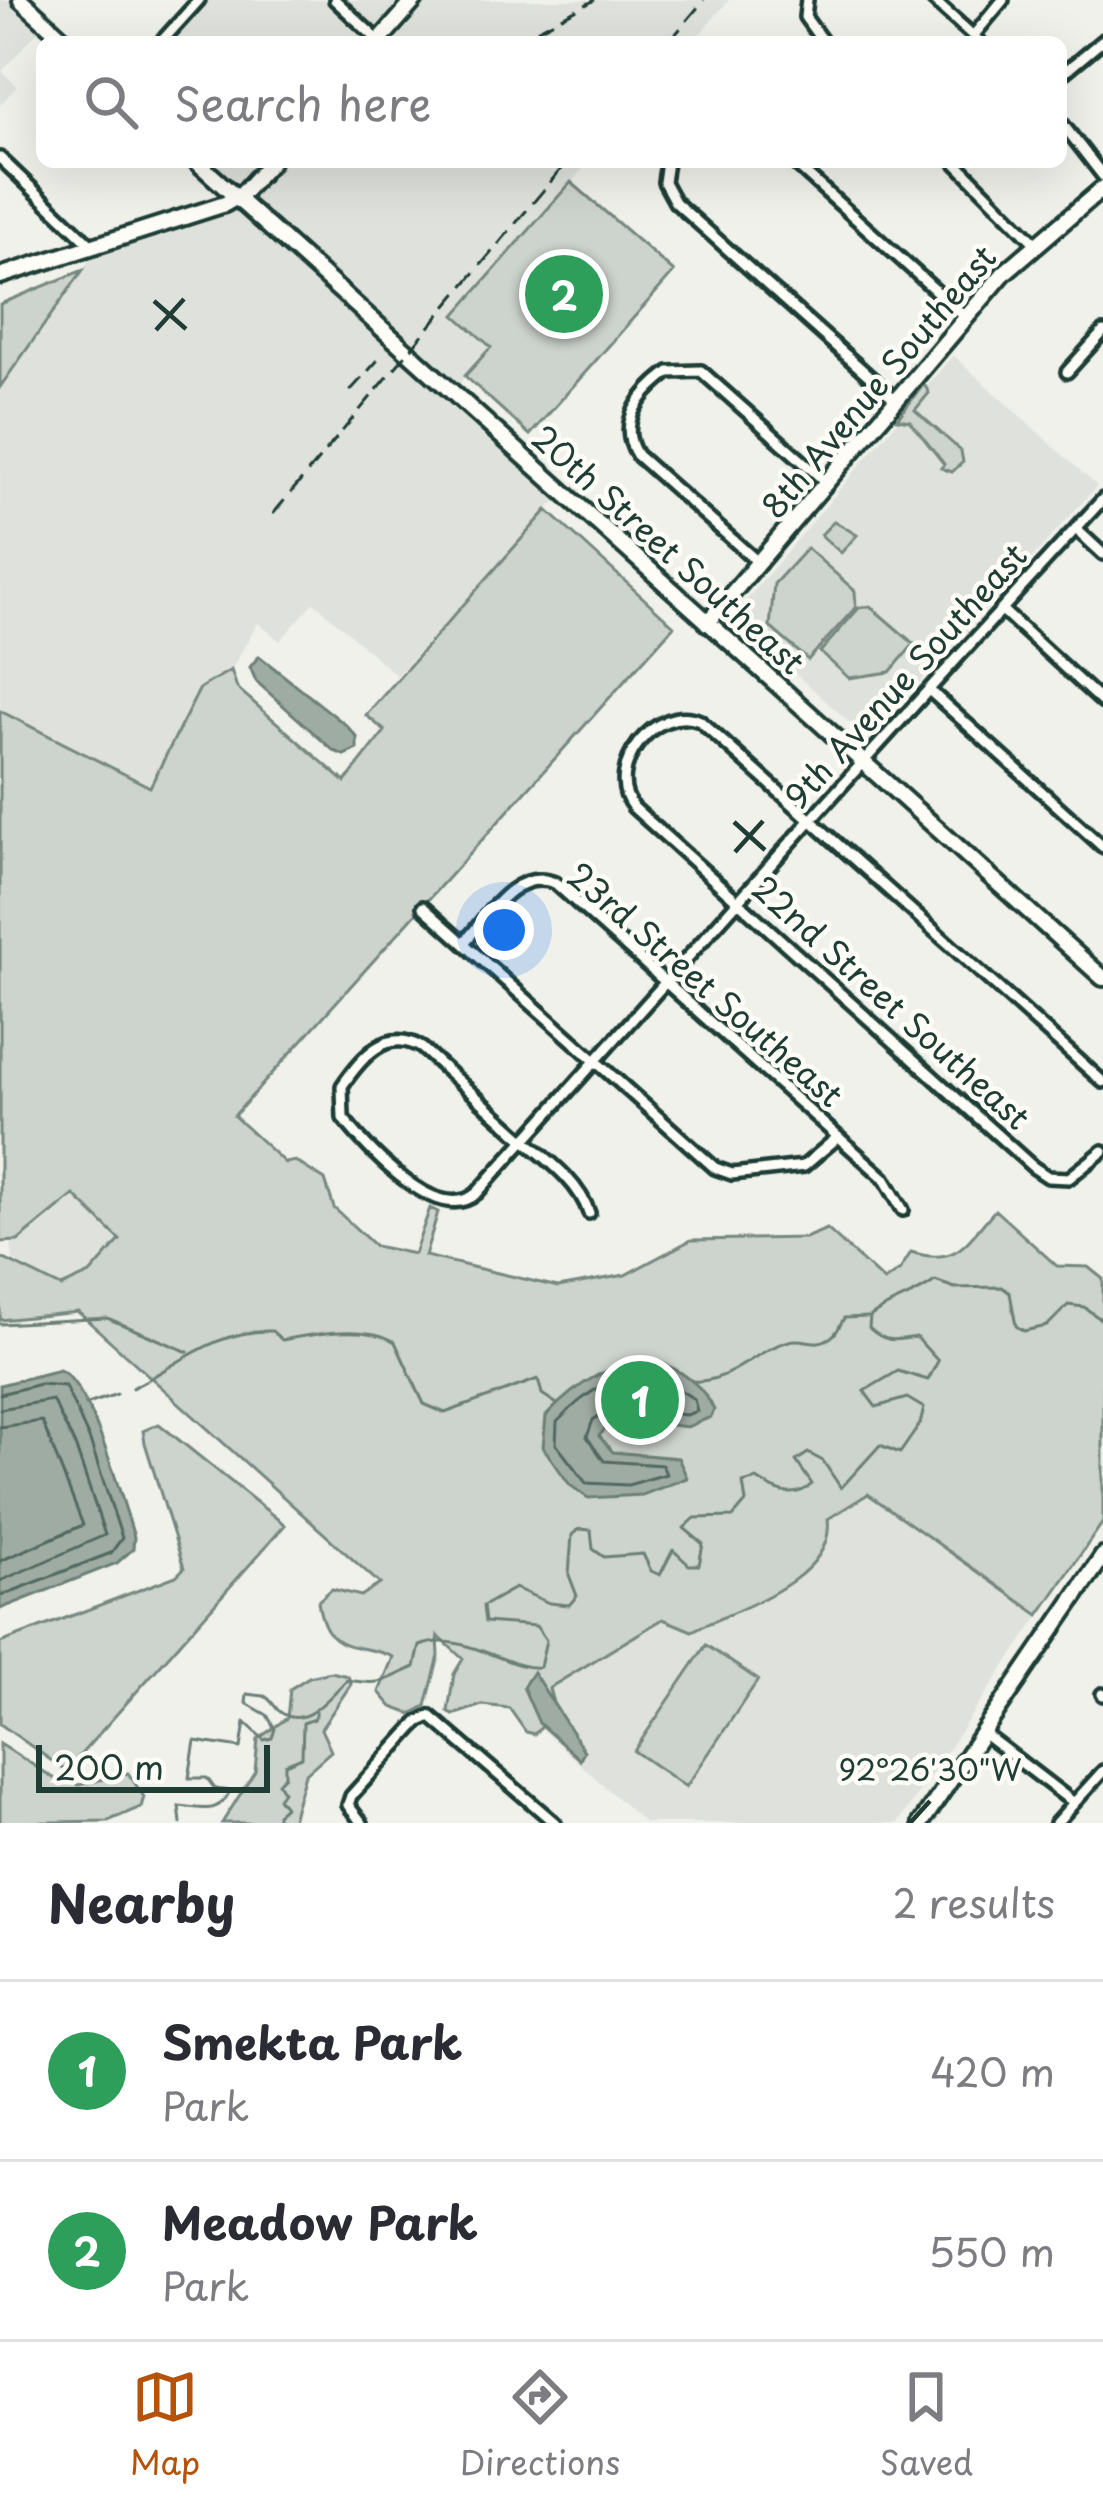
<!DOCTYPE html>
<meta charset="utf-8">
<style>
body{margin:0;font-family:"Playpen Sans",sans-serif;background:#f2f2f3;color:#2b2b33}
.scale{position:absolute;left:36px;bottom:30px;width:234px;box-sizing:border-box;padding-left:12px;border:6px solid #1f3d34;border-top:0;font-size:33px;line-height:42px;white-space:nowrap;color:#1f3d34;-webkit-text-stroke:9px #fdfcf7;paint-order:stroke}
.you{position:absolute;left:504px;top:930px;width:42px;height:42px;margin:-30px;border:9px solid #fff;border-radius:50%;background:#1a73e8;box-shadow:0 0 0 18px #1a73e833}
.badge{display:grid;place-items:center;width:78px;height:78px;border-radius:50%;background:#b45309;color:#fff;font-size:39px;font-weight:700}
.pin{position:absolute;translate:-50% -50%;border:6px solid #fff;box-shadow:0 3px 12px #0006}
.list{margin:0;padding:0;list-style:none}
h2{display:flex;justify-content:space-between;align-items:center;height:156px;margin:0;padding:0 48px;font-size:51px}
h2 small{font-size:39px;font-weight:400;color:#7c7c81}
.list li{display:grid;grid-template-columns:78px 1fr auto;gap:36px;align-items:center;box-sizing:border-box;height:180px;padding:0 48px;border-top:3px solid #e1e1e2}
.list b{display:block;font-size:45px;white-space:nowrap}
.list p{margin:0;font-size:39px;white-space:nowrap;color:#7c7c81}
.list em{font-size:39px;font-style:normal;color:#7c7c81}
.icon{flex:none;width:66px;height:66px;fill:none;stroke:currentColor;stroke-width:2;stroke-linecap:round;stroke-linejoin:round}
.map{position:relative;flex:none;width:1103px;height:1823px;overflow:hidden}
.search{position:absolute;background:#fff;box-shadow:0 12px 48px #0002;left:36px;right:36px;top:36px;height:132px;display:flex;align-items:center;gap:30px;box-sizing:border-box;padding:0 42px;border-radius:18px;color:#7c7c81;font-size:45px}
.sheet{height:516px;background:#fff}
nav{display:flex;justify-content:space-around;align-items:center;box-sizing:border-box;height:168px;border-top:3px solid #e1e1e2;background:#fff;font-size:33px;color:#7c7c81}
nav a{display:grid;justify-items:center;gap:6px}
nav .on{color:#b45309}
.map>svg:first-child{display:block}
.built{fill:#dfe2dc}
.green{fill:#cdd3cd;stroke:#768880;stroke-width:3}
.water{fill:#9faca4;stroke:#6c8077;stroke-width:3}
.lines{fill:none;stroke-linecap:round;stroke-linejoin:round}
.shore{stroke:#526961;stroke-width:3}
.stream{stroke:#6c8077;stroke-width:3}
.street-casing{stroke:#1f3d34;stroke-width:18}
.secondary-casing{stroke:#1f3d34;stroke-width:22}
.street{stroke:#fdfcf7;stroke-width:9}
.secondary{stroke:#fdfcf7;stroke-width:14}
.rail{stroke:#1f3d34;stroke-width:3;stroke-dasharray:18 9;stroke-linecap:butt}
.ticks{fill:none;stroke:#1f3d34;stroke-width:4.5}
.labels{text-anchor:middle;stroke-width:9;stroke-linejoin:round;paint-order:stroke}
.street-label{font-size:33px;fill:#1f3d34;stroke:#fdfcf7}
.ticks-label{font-size:30px;text-anchor:middle;fill:#1f3d34;stroke:#fdfcf7;stroke-width:9;stroke-linejoin:round;paint-order:stroke}
</style>
<div class="map">
<svg width="1103" height="1823" viewBox="0 0 1103 1823">
<rect width="100%" height="100%" fill="#f0f1eb"/>
<filter id="ink" filterUnits="userSpaceOnUse"><feTurbulence type="fractalNoise" baseFrequency=".00833" numOctaves="2"/><feDisplacementMap in="SourceGraphic" scale="24" xChannelSelector="R" yChannelSelector="G"/><feConvolveMatrix kernelMatrix="1 2 1 2 8 2 1 2 1" color-interpolation-filters="sRGB"/></filter>
<g filter="url(#ink)">
<path class="built" d="M0,0h9l31,29 -38,42 15,15 -17,19z
M206,0h523l-36,42h-524z
M207,162h382l-134,152 36,33 -45,52 110,101 -159,176 -83,-74 -34,39 -22,-18 -27,47 -31,18 -50,100 -150,-77v-324l93,-132 138,-45 16,-10z
M953,355l144,131 -229,253 -136,-122z
M74,1195l47,45 -31,35 -29,12 -48,-27 -2,-19z
M869,1494l171,121 -142,208h-253l-128,-116z"/>
<path class="green" d="M571,182l103,90 -144,163 -65,-59 26,-29 -36,-32z
M83,270l-83,117v-83z
M924,384l5,9 -14,17 46,41 2,11 -11,10 -11,-4 3,-4 -34,-43 -13,-2z
M547,510l127,116 -440,490 51,47 10,-2 30,19 9,28 41,38 39,8 16,-46 8,4 -13,44 133,31 67,-12 66,-35 114,-2 22,-9 57,52 16,-11 11,-18c47,15 55,-10 84,-42l62,56 31,1 15,12v243l-64,93 -171,-121 -40,25c8,61 -94,91 -136,112l-29,-12 -114,69 7,26 -22,20 -8,-2 -17,-24 -27,-3 -29,10 -5,-4 6,-37 9,-15 -25,-23 1,20 -13,50 -15,8 -19,-7 -13,-15 14,-35c-32,-16 -67,2 -75,-56l14,-12 29,7 19,-12 -302,-272 -78,8v-63l61,30 29,-13 30,-34 -46,-45 -56,46 -18,1v-531l150,76 50,-99 31,-18 6,18 108,94 40,-51 -19,-16z
M834,521l23,14 -16,18 -20,-18z
M807,548l48,43 1,16 -48,53 -38,-33 4,-43z
M870,606l44,38 -24,28 -41,6 -29,-26 39,-44z
M159,1424l126,101 -219,246 -66,-47v-81l176,-67 8,-8 -39,-125 -2,-12z
M706,1645l52,35 -72,107 -52,-36z
M331,1672l17,4 3,8 -30,45 10,22 -26,23 -14,49h-69l33,-52 3,-32 29,-21 3,-29 19,-12z
M0,1744l57,36 22,5 49,-12 16,24 -3,10 -33,14 -108,2z"/>
<path class="water" d="M259,656l87,69 11,12v12l-13,6 -10,-4 -78,-70 -6,-14z
M655,1361c24,7 49,25 59,49l-3,7 -24,10 -72,-9 -16,18 14,16 65,6 9,20 -45,17 -54,3 -18,-13 -27,-38 3,-31c29,-31 65,-56 109,-55z
M59,1370c30,9 64,132 75,167l-1,12 -16,14 -117,46v-224z
M533,1672l51,79 -4,9 -41,-37 -16,-36z"/>
<g class="lines">
<path class="shore" d="M653,1373l41,26 3,12 -11,4 -74,-8 -19,13 -6,17 17,24 58,4 4,9 -38,11 -42,-2 -30,-39 1,-22c25,-27 58,-50 96,-49z
M0,1394l40,-10 25,2 25,55 32,97 -11,15 -111,43
M0,1409l52,-9 23,45 30,90 -105,46
M0,1427l42,-6 41,104 -83,36"/>
<path class="stream" d="M871,1316c20,-15 43,-19 64,-35l20,7 47,-1 8,6 6,33 8,5 23,-5 21,-21 16,2 19,14
M0,1324l107,-6 81,34
M692,1381c38,3 61,-30 97,-40 13,-4 25,5 37,-1 10,-4 13,-13 18,-22l24,-1
M132,1388c46,-23 85,-59 140,-57l10,9c32,-6 85,-16 113,2l29,62 21,9 93,-34 4,15 15,10
M85,1405l32,-11
M181,1823l-2,-17c22,1 38,11 51,-15l-15,-2 -8,-11h-18l6,-37 46,7 4,-26 19,18 8,-2 3,-9 -8,-14 -21,-12 1,-9 17,2c7,3 9,9 14,14 26,24 53,-16 69,-30 38,6 35,1 68,-13l5,-21c43,-17 89,25 120,21l6,-27 -10,-14 -51,-4 -2,-16 32,-18 34,15 20,2 8,-9 -8,-21 3,-40 7,-6 12,1 2,19 11,8 39,-3 8,17 9,4 13,-25 16,15h10l4,-21 -19,-16 11,-10 38,-1 13,-15 -3,-19 14,-4c18,12 37,22 55,5l-16,-23 12,-8 15,8 18,27 39,-43 20,8 20,-29 4,-16 -17,-10 -31,9 -12,-16 34,-20 30,9 10,-19 -22,-24c-20,3 -30,7 -47,-9l1,-11
M277,1823v-9l8,-7 -7,-9 5,-7 -5,-8 7,-7v-12l17,-7 1,-34 11,-4 2,-7"/>
<g class="street-casing">
<path id="street" d="M335,0l44,41
M807,0l-2,17 18,25
M933,0l47,42
M973,36l30,-36
M161,42l38,-42
M1061,75l42,-35
M1061,122l42,54
M0,158l93,89
M667,162l-3,20 11,20 222,199
M793,162l172,155
M955,162l80,81
M1067,372l36,-40
M1076,529l27,25
M760,564l-123,-109c-21,-33 5,-63 32,-83l32,-1 127,113
M1002,610l101,93
M929,690l174,157
M423,907l292,261 17,6 72,-8 34,-29
M464,943c23,-26 51,-76 91,-60l329,295 19,32
M1103,1082l-403,-361c-44,-19 -97,48 -67,86l400,360 15,10 21,1 34,-27
M589,1213c-11,-34 -47,-57 -73,-80l-94,-85c-35,-22 -61,10 -80,38l1,32c25,31 95,109 134,75l41,-46 13,-14c189,-212 379,-425 572,-634
M1102,1694l1,1
M983,1733l91,70
M362,1823l-14,-18 3,-9 67,-74 12,-6 125,107
M1056,1823l47,-52"/>
</g>
<g class="secondary-casing">
<path id="secondary" d="M21,0l46,42
M378,42l37,-42
M197,162l906,816
M0,276l225,-72 17,-10 29,-32
M707,623l297,-350 99,-85
M921,1823l182,-267"/>
</g>
<use href="#street" class="street"/>
<use href="#secondary" class="secondary"/>
<path class="rail" d="M513,42l82,-42
M669,42l35,-42
M350,391l28,-31
M273,514l294,-352"/>
</g>
</g>
<path class="ticks" d="M154,301l32,28M156,330l28,-31M734,822l31,28M735,852l28,-31M910,1823l20,-22"/>
<g class="labels">
<g class="street-label">
<text transform="translate(879 382) rotate(-50)" y="12">8th Avenue Southeast</text>
<text transform="translate(668 550) rotate(42)" y="12">20th Street Southeast</text>
<text transform="translate(906 676) rotate(-48)" y="12">9th Avenue Southeast</text>
<text transform="translate(705 985) rotate(41)" y="12">23rd Street Southeast</text>
<text transform="translate(891 1003) rotate(42)" y="12">22nd Street Southeast</text>
</g>
</g>
<g class="ticks-label">
<text x="930" y="1781">92°26'30"W</text>
</g>
</svg>
<div class="scale">200 m</div>
<div class="you"></div>
<div class="pin badge" style="left:640px;top:1400px;background:#2e9e5b">1</div>
<div class="pin badge" style="left:564px;top:294px;background:#2e9e5b">2</div>
<div class="search"><svg class="icon" aria-label="search" viewBox="0 0 24 24"><circle cx="10" cy="10" r="6"/><path d="M15 15l6 6"/></svg>Search here</div>
</div>
<section class="sheet">
<h2>Nearby<small>2 results</small></h2>
<ul class="list">
<li><span class="badge" style="background:#2e9e5b">1</span><div><b>Smekta Park</b><p>Park</p></div><em>420 m</em></li>
<li><span class="badge" style="background:#2e9e5b">2</span><div><b>Meadow Park</b><p>Park</p></div><em>550 m</em></li>
</ul>
</section>
<nav>
<a class="on"><svg class="icon" aria-label="map" viewBox="0 0 24 24"><path d="M3 6l6-2 6 2 6-2v14l-6 2-6-2-6 2zM9 4v14M15 6v14"/></svg>Map</a>
<a><svg class="icon" aria-label="directions" viewBox="0 0 24 24"><path d="M12 3l9 9-9 9-9-9zM9 14v-3h6M13 9l2 2-2 2"/></svg>Directions</a>
<a><svg class="icon" aria-label="saved" viewBox="0 0 24 24"><path d="M7 4h10v16l-5-4-5 4z"/></svg>Saved</a>
</nav>
